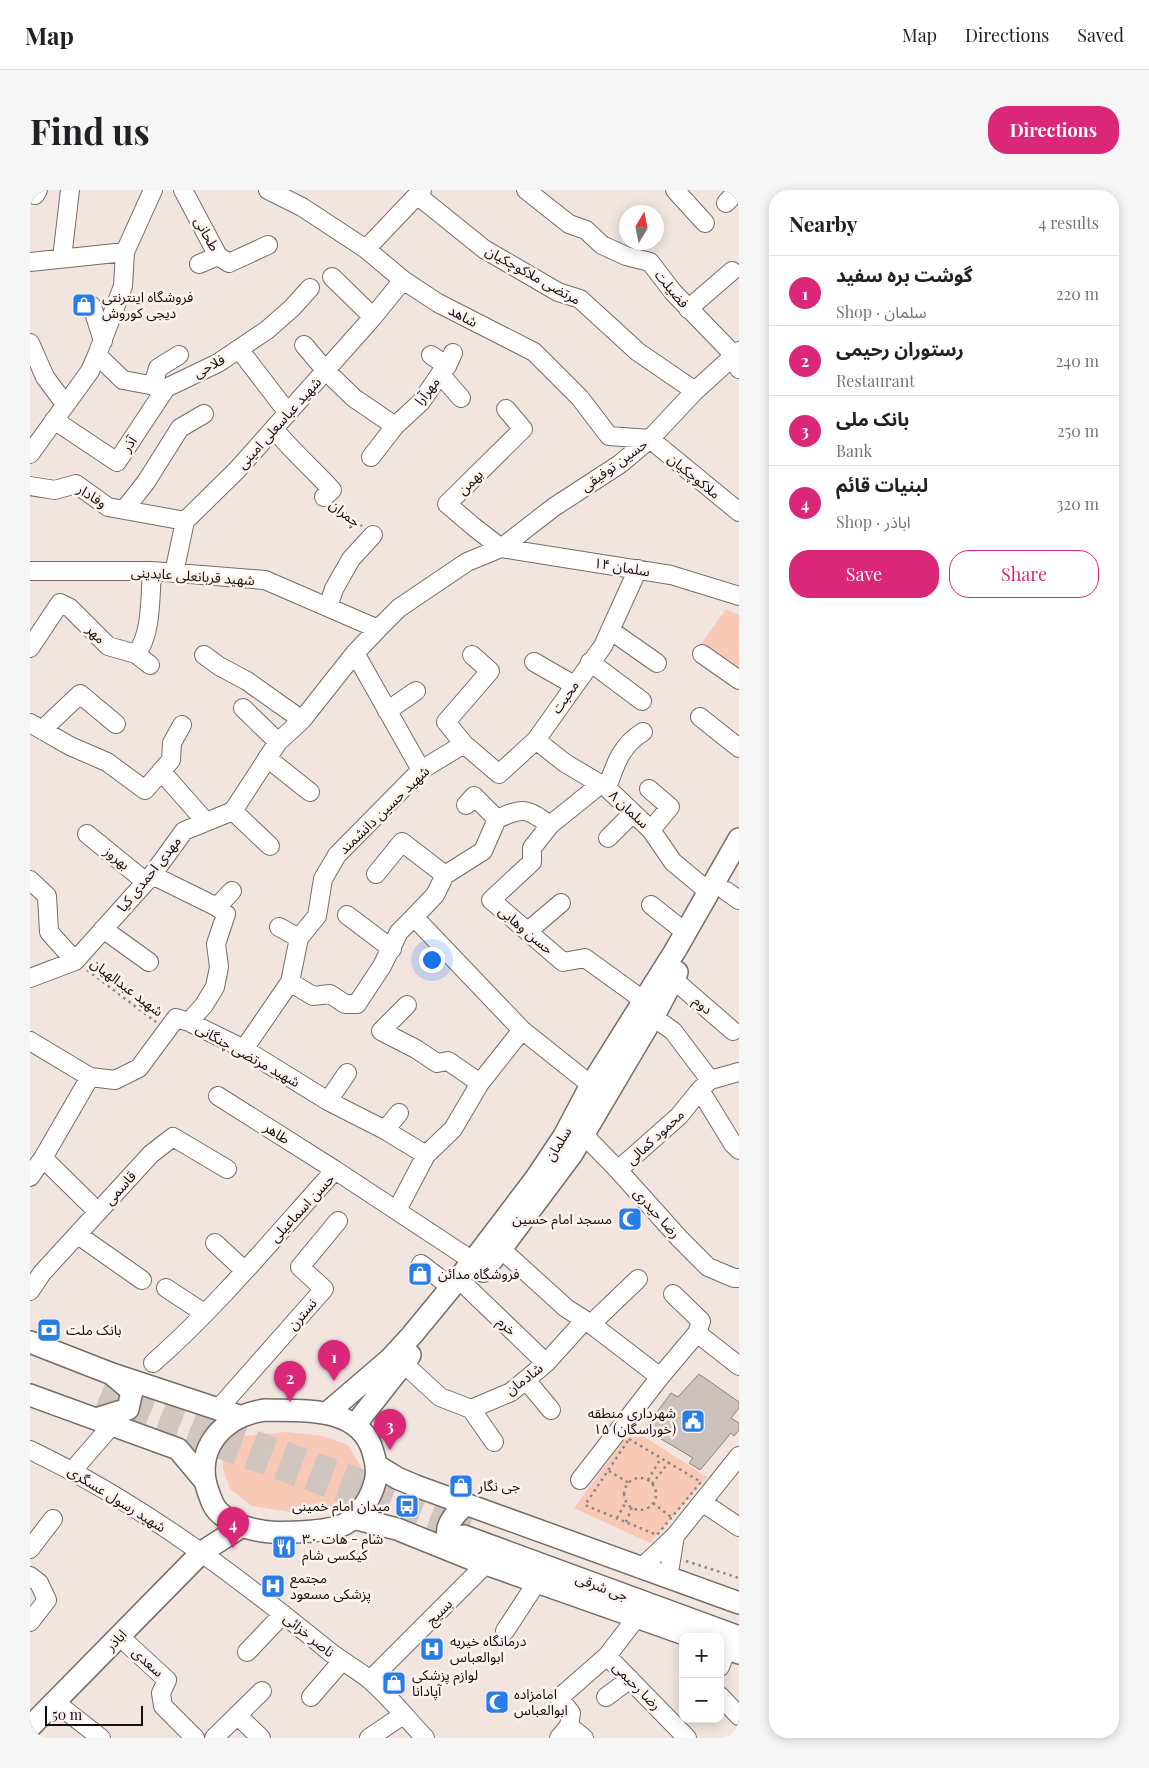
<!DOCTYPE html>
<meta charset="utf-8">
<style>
body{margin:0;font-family:"Playfair Display","Noto Sans Arabic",serif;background:#f6f6f6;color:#202124}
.controls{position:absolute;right:15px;bottom:15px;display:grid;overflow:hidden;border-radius:10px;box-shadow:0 2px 12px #0003}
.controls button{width:45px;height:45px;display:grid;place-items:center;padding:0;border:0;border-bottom:1px solid #e0e0e0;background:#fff;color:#202124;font:25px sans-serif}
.compass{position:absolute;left:589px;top:15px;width:45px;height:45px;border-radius:50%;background:#fff;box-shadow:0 2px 12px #0003;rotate:10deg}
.scale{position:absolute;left:15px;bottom:12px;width:98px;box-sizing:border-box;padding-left:5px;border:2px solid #130e0d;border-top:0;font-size:14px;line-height:18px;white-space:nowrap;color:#130e0d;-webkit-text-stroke:4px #fef3ef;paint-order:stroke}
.you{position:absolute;left:401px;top:769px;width:18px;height:18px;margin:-12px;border:4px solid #fff;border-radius:50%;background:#1a73e8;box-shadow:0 0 0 8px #1a73e833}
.badge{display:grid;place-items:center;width:32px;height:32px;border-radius:50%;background:#db2777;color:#fff;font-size:16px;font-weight:700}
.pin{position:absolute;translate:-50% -41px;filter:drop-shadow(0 1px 2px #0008)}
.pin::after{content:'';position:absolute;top:26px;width:18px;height:15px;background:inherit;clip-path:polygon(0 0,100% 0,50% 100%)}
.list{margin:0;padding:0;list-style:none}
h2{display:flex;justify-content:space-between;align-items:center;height:65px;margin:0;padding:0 20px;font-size:21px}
h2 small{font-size:16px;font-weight:400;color:#757577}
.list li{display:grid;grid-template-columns:32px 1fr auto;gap:15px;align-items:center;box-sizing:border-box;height:70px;padding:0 20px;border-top:1px solid #e0e0e0}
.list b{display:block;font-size:19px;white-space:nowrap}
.list p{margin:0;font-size:16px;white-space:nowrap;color:#757577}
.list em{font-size:16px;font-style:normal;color:#757577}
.actions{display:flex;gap:10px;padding:15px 20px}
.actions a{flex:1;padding:11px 0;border:1px solid #db2777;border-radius:20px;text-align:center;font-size:18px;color:#db2777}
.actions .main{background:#db2777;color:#fff}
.map{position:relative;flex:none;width:709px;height:1548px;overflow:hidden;border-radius:20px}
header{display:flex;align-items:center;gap:30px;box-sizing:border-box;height:70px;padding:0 25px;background:#fff;border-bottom:1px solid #e0e0e0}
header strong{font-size:24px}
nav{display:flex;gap:28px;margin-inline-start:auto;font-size:18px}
.intro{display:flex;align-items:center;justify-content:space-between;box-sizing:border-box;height:120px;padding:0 30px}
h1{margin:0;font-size:35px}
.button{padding:12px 22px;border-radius:20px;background:#db2777;color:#fff;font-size:18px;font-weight:700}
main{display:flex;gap:30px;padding:0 30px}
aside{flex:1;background:#fff;border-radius:20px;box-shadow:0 2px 12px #0003}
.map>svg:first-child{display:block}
.green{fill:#f8c9b7}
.building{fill:#cdc1bc;stroke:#8b807b}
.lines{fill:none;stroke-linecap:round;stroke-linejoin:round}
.major-tunnel{stroke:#d1c5c0;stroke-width:21;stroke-dasharray:21 11;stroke-linecap:butt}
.minor-casing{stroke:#776c67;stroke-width:20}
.major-casing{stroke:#776c67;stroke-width:24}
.path{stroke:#8e8481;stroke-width:2.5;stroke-dasharray:2.5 4;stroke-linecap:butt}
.minor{stroke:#fff;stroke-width:18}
.major{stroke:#fff;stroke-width:21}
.labels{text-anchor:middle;stroke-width:5;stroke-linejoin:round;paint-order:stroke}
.street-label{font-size:14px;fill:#130e0d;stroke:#fef3ef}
.poi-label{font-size:14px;fill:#130e0d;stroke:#fef3ef;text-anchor:start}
</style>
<header>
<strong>Map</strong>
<nav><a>Map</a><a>Directions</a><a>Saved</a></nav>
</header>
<div class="intro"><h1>Find us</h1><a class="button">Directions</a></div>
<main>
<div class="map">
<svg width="709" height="1548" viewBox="0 0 709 1548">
<rect width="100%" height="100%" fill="#f2e5e0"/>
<path class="green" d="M696,419l13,6v56l-38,-27z
M602,1239l75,48 -57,66 -76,-35z
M256,1242l37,4 25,9 13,22 -3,21 -20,19 -42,6 -44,-7 -22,-17 -7,-20v-13l9,-14 13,-6z"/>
<path class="building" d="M669,1184l40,28v6l-8,10 8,5v7l-5,6 -3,-3 -31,37 -11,-7 4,-5 -35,-21 -11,-11 24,-33 7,4z"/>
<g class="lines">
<path class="major-tunnel" d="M74,1196l368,134
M67,1214l367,132"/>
<g class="minor-casing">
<path id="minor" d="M153,0l35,66 11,7 39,-18
M238,0l34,17 64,42 37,31 35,23 96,49 46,46 29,38 41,3
M496,0l43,34 17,6 16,15 24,11 24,6 23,30 61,63 5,14
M645,0l30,33
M5,5l3,-5
M387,5l67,54 74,43 22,7 58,53 57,39
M696,13l12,-13
M336,59l56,-59
M32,68l8,-68
M0,72l95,-10
M169,74l19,-8
M302,87l41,40
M62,116l11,35
M658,119l44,-38
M0,153l15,34 20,27
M274,155l22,26 28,27 41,28
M209,159l49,64
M67,165l26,25 43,8 52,-25 49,-33 25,-22 18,-20
M401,165l16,11
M410,184l21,24
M123,196l5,-18 21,-13
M476,219l17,20 -76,75 27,23 27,21 170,27 68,21
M24,230l63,42 49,-74
M244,239c18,22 39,40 58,61l-8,7
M620,249l89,73
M0,264l60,-83 7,-16 26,-69 2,-34 28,-62
M341,267l24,-31 26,-24 19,-28 7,-8 6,-13
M0,296l25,4 21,-6 32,23 77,14
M94,320l22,-28 34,-54 24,-14
M0,381h122l113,9 113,49 21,-21 68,-46 34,-14 53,-41 66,-43 30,-25 45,-48 44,-40
M144,383l11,-52 52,-51 136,-153 30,-37
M298,417l6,-18 17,-30 22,-24
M580,440l47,33
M0,458l30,-45 10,5 38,38 28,8c16,-19 14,-58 16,-83
M325,463l66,117
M106,464l14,11
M672,464l37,26
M174,465l15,11 28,15 55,39
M442,465l18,16 -44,51 18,22 35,30 37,-34 67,-94 35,-77
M504,472l40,23
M560,472l52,39
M213,518l35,34
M357,521l29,-20
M670,527l39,31
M0,533l40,23 37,16 38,28 26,-30 1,-17 10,-18
M12,540l38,-36 36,30
M506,550l29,23 42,25 44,42 22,32 36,30
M237,568l43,34
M131,581l45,51
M571,594l-51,41 -18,23v14l-41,38 72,62 22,-4 58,42
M577,598c8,-23 14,-43 36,-56
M619,599l21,18 -19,23
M436,615l8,-9 23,23
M203,621l37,35
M57,644l59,48
M578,648l25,-25
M346,684l26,-32 43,33
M122,685l65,32 9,7 -10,30 3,23 -4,20 -11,18 -15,17
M0,690l17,16 2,36 26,29
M696,701l13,9
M621,715l34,27
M187,717l15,-16
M317,725l45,34
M249,737l20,11
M73,739l46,33
M498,741l33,-28
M0,788l45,-17 77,-86 32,-44 49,-20 45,-69 24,-22 53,-67 23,-24
M643,789l60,52
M260,792l23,14 17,-2 15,10h12l25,-38 17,-34 15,-15
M377,815l-26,26 35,18 21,14 11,-2 32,22
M623,827l20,14 37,49 29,-8
M492,840l69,55
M0,851l60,36 25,3 24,-12 37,-50 13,4 55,27 84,52 57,29 41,25
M214,859l46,-67 9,-44 18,-22 6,-37 14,-24 84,-85 43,-26
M670,900l33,54 6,6
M188,906l117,74
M298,911l19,-28
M355,940l14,-17
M553,944l35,36 61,68 29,29 26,11h5
M13,968l55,54
M588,980l61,-54 21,-26 10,-10
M0,987l13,-19 47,-81
M367,1020l29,-55 27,-26 27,-46 42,-53 -108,-113 21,-22 10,-20 38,-24 14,-32c27,-12 29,-11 53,6
M48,1045l64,45
M185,1053l29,27
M471,1059l65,59 25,16 69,53 37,-44 42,33
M391,1074l31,24
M136,1098l38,25
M438,1098l78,75
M0,1101l12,-18 109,-119 22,-17 54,32
M643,1104l28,27 -4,12
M561,1134l47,-45
M123,1173c65,-57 124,-129 182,-193l138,91
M373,1173l37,34 31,12 40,-17 35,-29 38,-42
M496,1190l25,30
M189,1218l105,-119 -24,-22 38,-46
M441,1219l23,33
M0,1260c109,52 207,126 300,202 13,10 28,18 40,28 20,17 37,39 55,58
M43,1280l39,-45
M550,1290l80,-103
M672,1312l37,25
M0,1359l23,-30
M610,1379l35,-33 64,-80
M0,1386l9,7 8,17 -17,22
M638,1388l7,-42
M475,1441l32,-49
M89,1446l48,44 -6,13 2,13 32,32
M217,1462l36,-38
M577,1466l80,82
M690,1477l7,-18
M340,1490l116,-116
M690,1506l19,20
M281,1507l31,-36
M576,1507l24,-18
M25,1512l46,36
M207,1525l24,23
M184,1548l48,-47
M339,1548l34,-23
M529,1548l10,-12
M554,1548l-15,-12 2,-13 -12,-15 48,-42 30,-39"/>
</g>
<g class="major-casing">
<path id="major" d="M453,1081l18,-22 71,-95 85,-144 20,-38
M0,1152l82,32 127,42
M0,1205l148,54 26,31
M236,1220c38,1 94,-4 107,42 3,10 5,20 2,30 -4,16 -15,34 -30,42 -15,8 -66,10 -83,7 -14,-2 -30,-7 -41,-17 -7,-5 -10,-14 -13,-23 -15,-43 16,-76 58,-81z
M297,1223l63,-54 22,-24 61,-74 63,-83 28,-42 27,-51 84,-134 64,-112
M66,1229l32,-10 4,-18 -18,-15
M325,1235l55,-70
M346,1275l21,13 19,8 323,117
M323,1328l44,11 72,29 224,79
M434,1346l275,101
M427,1363c-17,-20 -9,-33 8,-48
M690,1456l19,7
M0,1537l172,-175 39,-25"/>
</g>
<path class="path" d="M305,315l27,21
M57,780l69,52
M599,1249l72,43 -44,53 -72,-30z
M579,1281l20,12
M594 1304a16 16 0 1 1 32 0a16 16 0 1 1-32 0Z
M618,1290l13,-22
M622,1294l17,-22
M623,1313l18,14
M587,1328l9,-16
M596,1332l6,-15
M656,1371l53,17"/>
<use href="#minor" class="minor"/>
<use href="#major" class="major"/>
</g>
<defs>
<g id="shop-square" transform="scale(1.25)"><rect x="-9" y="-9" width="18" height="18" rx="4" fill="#297de8" stroke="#fef3ef"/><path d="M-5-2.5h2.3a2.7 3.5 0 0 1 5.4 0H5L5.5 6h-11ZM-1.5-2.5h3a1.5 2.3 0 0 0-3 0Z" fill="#fff"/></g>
<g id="mosque-square" transform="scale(1.25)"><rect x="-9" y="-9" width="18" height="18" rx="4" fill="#297de8" stroke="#fef3ef"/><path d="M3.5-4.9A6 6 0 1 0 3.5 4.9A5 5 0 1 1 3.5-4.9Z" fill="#fff"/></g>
<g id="bank-square" transform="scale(1.25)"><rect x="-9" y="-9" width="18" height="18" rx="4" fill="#297de8" stroke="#fef3ef"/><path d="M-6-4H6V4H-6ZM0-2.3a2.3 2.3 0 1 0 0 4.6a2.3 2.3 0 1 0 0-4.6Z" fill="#fff"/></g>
<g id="civic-square" transform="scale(1.25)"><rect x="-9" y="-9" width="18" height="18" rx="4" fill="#297de8" stroke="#fef3ef"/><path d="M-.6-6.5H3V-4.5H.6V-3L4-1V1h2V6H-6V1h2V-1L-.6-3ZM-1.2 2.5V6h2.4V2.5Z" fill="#fff"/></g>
<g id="bus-square" transform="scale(1.25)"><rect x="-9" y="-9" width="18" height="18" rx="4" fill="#297de8" stroke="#fef3ef"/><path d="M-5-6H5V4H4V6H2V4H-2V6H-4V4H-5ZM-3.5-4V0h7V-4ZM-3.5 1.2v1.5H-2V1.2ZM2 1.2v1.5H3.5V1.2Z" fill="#fff"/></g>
<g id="restaurant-square" transform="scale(1.25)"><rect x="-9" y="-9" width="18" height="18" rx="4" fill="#297de8" stroke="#fef3ef"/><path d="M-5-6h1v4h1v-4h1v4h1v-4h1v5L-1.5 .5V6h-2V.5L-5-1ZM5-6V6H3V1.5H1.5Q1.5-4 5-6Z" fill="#fff"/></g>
<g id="hospital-square" transform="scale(1.25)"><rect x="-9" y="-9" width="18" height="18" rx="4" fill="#297de8" stroke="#fef3ef"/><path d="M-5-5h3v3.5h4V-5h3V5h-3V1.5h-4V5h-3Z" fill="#fff"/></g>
</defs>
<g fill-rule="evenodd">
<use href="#shop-square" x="54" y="115"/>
<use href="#mosque-square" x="600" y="1029"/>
<use href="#shop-square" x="390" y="1084"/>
<use href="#bank-square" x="19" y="1140"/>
<use href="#civic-square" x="663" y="1231"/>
<use href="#shop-square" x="431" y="1296"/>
<use href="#bus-square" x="377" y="1316"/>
<use href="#restaurant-square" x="254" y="1357"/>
<use href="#hospital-square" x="243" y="1396"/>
<use href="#hospital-square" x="402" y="1459"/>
<use href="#shop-square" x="364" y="1493"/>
<use href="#mosque-square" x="467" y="1512"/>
</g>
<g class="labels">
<g class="street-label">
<text transform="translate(177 44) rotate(61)" y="5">طحانی</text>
<text transform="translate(503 85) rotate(29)" y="5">مرتضی ملاکوچکیان</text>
<text transform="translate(642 99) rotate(50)" y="5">فضیلت</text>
<text transform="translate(433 126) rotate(28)" y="5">شاهد</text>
<text transform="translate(179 176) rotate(-28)" y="5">فلاحی</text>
<text transform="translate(397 201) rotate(-52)" y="5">مهرآرا</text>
<text transform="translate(249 233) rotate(-48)" y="5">شهید عباسعلی امینی</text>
<text transform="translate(99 254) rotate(-56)" y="5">آذر</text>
<text transform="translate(584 275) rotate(-36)" y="5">حسین توفیقی</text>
<text transform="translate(664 286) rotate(39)" y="5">ملاکوچکیان</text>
<text transform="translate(440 292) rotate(-45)" y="5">بهمن</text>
<text transform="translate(62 306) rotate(32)" y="5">وفادار</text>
<text transform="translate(315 323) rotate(38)" y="5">چمران</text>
<text transform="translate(592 377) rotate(9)" y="5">سلمان ۱۴</text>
<text transform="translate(163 386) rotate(4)" y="5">شهید قربانعلی عابدینی</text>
<text transform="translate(66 444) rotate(45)" y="5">مهر</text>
<text transform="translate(535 507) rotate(-55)" y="5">محبت</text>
<text transform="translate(599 619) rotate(43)" y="5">سلمان ۸</text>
<text transform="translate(354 620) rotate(-44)" y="5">شهید حسین دانشمند</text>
<text transform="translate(87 668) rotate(39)" y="5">بهروز</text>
<text transform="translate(119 684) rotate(-51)" y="5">مهدی احمدی کیا</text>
<text transform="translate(496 740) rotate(40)" y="5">حسن وهابی</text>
<text transform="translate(97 797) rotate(37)" y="5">شهید عبدالهیان</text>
<text transform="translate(673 815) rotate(41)" y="5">دوم</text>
<text transform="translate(218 865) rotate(29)" y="5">شهید مرتضی چنگانی</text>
<text transform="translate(247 943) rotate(33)" y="5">طاهر</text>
<text transform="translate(625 947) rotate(-43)" y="5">محمود کمالی</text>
<text transform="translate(528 954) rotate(-58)" y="5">سلمان</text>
<text transform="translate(90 998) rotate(-48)" y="5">قاسمی</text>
<text transform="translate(272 1018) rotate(-47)" y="5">حسن اسماعیلی</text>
<text transform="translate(627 1023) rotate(48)" y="5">رضا حیدری</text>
<text transform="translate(272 1124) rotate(-49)" y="5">نسترن</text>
<text transform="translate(477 1136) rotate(44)" y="5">خرم</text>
<text transform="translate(494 1189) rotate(-37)" y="5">شادمان</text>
<text transform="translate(87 1309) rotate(32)" y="5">شهید رسول عسگری</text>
<text transform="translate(572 1397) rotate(20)" y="5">جی شرقی</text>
<text transform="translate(409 1422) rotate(-45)" y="5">بسیج</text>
<text transform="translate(279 1445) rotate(39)" y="5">ناصر خزائی</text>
<text transform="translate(86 1450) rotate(-45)" y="5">اباذر</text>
<text transform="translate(118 1472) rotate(42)" y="5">سعدی</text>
<text transform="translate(607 1496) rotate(45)" y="5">رضا رحیمی</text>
</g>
<g class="poi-label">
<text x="72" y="112">فروشگاه اینترنتی<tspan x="72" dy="16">دیجی کوروش</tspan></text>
<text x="582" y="1034" text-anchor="end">مسجد امام حسین</text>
<text x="408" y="1089">فروشگاه مدائن</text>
<text x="36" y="1145">بانک ملت</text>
<text x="646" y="1228" text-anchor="end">شهرداری منطقه<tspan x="646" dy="16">۱۵ (خوراسگان)</tspan></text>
<text x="448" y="1301">جی نگار</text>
<text x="360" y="1321" text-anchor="end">میدان امام خمینی</text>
<text x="272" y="1354">۳۰ شام - هات<tspan x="272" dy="16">کیکسی شام</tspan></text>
<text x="260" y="1393">مجتمع<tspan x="260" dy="16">پزشکی مسعود</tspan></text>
<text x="420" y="1456">درمانگاه خیریه<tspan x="420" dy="16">ابوالعباس</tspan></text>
<text x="382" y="1490">لوازم پزشکی<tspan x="382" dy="16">آپادانا</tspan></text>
<text x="484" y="1509">امامزاده<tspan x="484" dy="16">ابوالعباس</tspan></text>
</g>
</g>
</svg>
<div class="controls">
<button>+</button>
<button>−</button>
</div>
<svg class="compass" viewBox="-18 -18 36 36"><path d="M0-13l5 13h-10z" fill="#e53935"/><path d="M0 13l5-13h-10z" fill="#757577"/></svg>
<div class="scale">50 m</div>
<div class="you"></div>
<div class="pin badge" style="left:304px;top:1191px">1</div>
<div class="pin badge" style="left:260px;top:1212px">2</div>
<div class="pin badge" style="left:360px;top:1260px">3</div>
<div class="pin badge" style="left:203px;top:1358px">4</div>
</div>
<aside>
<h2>Nearby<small>4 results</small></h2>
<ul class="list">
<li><span class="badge">1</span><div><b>گوشت بره سفید</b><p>Shop · سلمان</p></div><em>220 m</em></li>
<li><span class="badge">2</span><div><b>رستوران رحیمی</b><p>Restaurant</p></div><em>240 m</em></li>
<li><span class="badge">3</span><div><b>بانک ملی</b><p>Bank</p></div><em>250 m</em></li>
<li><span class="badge">4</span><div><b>لبنیات قائم</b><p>Shop · اباذر</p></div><em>320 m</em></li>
</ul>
<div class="actions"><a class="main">Save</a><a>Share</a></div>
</aside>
</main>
